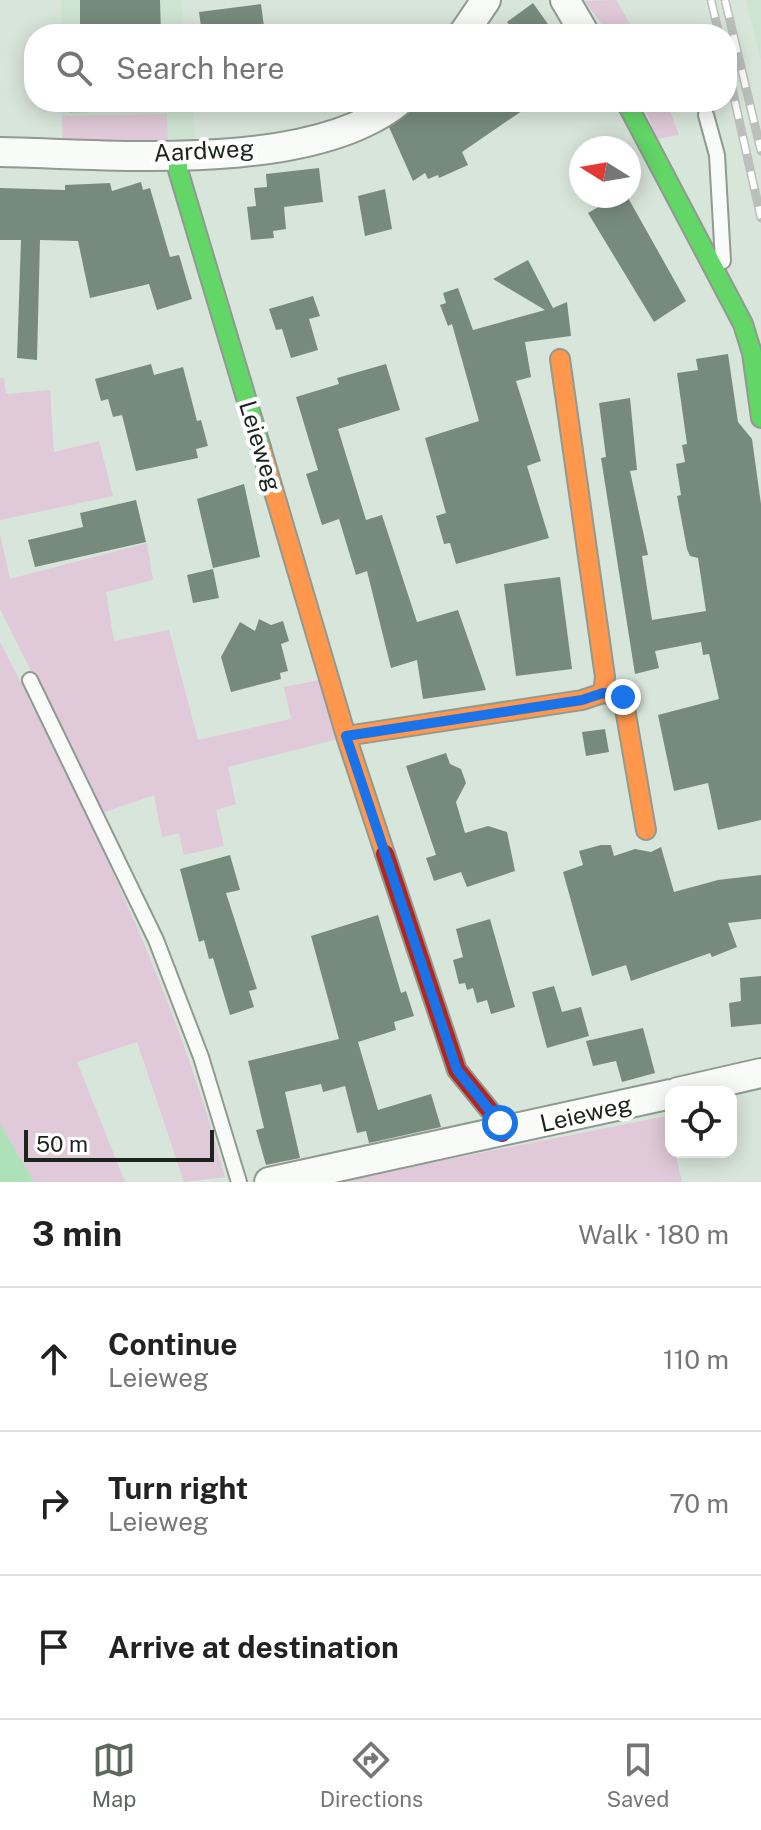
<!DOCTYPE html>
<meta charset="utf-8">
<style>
body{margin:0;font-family:"Public Sans",sans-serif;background:#f6f6f6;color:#222}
.controls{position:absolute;right:24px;bottom:24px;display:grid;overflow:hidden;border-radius:16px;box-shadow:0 4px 20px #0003}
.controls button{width:72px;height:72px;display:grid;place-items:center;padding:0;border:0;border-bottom:2px solid #e0e0e0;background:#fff;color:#222;font:40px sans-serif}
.compass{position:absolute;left:569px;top:136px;width:72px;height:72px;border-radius:50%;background:#fff;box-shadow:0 4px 20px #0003;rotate:281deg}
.scale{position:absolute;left:24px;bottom:20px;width:190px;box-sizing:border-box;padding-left:8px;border:4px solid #1b241d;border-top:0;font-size:22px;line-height:28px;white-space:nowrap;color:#1b241d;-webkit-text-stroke:6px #fff;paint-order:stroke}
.stop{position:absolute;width:24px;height:24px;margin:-18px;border:6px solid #1a73e8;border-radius:50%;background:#fff}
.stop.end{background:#1a73e8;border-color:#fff;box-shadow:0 2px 8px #0008}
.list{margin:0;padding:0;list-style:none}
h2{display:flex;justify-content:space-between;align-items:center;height:104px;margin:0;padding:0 32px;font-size:34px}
h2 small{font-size:26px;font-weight:400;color:#767676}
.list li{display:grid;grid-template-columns:52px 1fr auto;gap:24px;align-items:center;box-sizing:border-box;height:144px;padding:0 32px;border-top:2px solid #e0e0e0}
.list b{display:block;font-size:30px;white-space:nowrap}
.list p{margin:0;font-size:26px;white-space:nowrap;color:#767676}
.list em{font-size:26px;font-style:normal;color:#767676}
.icon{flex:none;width:44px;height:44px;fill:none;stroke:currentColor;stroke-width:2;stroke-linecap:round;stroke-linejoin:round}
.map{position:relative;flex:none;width:761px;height:1182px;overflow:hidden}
.search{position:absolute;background:#fff;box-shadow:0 4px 20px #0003;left:24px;right:24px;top:24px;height:88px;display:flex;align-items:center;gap:20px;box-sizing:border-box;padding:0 28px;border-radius:32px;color:#767676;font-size:30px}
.sheet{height:536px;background:#fff}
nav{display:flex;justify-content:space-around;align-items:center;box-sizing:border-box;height:112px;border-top:2px solid #e0e0e0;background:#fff;font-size:22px;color:#767676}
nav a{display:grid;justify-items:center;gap:4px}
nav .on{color:#5d685f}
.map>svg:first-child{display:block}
.built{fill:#cee4d2}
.green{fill:#e0c9d8}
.water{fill:#ade1b7}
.building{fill:#778b7d}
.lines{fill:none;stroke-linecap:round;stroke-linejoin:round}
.lane-casing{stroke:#909a91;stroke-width:18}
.street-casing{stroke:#909a91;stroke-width:32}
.fast-casing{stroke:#909a91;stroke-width:22}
.slow-casing{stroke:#909a91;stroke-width:22}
.jam-casing{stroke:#909a91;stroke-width:22}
.lane{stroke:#f9fbf9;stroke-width:14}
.street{stroke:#f9fbf9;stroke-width:28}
.fast{stroke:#63d668;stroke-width:18}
.slow{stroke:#ff974d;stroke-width:18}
.jam{stroke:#b3261e;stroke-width:18}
.rail-casing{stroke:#bcbfbc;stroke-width:9}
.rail{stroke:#fff;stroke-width:6;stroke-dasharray:18;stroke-linecap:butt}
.route{stroke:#1a73e8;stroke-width:10}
.labels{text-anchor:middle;stroke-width:8;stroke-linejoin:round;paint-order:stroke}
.street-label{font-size:24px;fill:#1b241d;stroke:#fff}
</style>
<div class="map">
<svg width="761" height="1182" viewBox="0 0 761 1182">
<rect width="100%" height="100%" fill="#d8e5da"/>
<path class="built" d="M61,0h120l4,34h-124z
M746,0h15v61z
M62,102h130l4,39 -134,5z"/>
<path class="green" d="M616,0l20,34h-27l-25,-33z
M642,102h25l12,33 -22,4z
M167,114l1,27 -105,2 -1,-27z
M0,378h4l2,16 44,-4 4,62 45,-11 14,55 -113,24z
M0,534l10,45 137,-36 6,37 -47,12 8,49 55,-11 29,110 93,-21 -7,-32 36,-7 18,59 -110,28 8,37 -20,6 8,36 -40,9 -5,-22 -17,4 -8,-42 -52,18 -102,-204z
M0,642c88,173 175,346 225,535l-41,5 -47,-140 -60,20 48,120h-91l-34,-58z
M667,1116l4,36h4l7,30h-348z"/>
<path class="water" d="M167,103l1,6 -98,4v-6z
M0,1124l34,58h-34z"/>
<path class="building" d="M80,0h80l1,34h-81z
M533,3l22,31h-39l-9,-12z
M261,4l4,30h-63l-3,-22z
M421,102h114l-73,50 6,13 -29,13 -1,-3 -10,4 -3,-6 -12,8 -24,-54z
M319,168l4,34 -39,5 2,22 -13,2 1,7 -23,2 -4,-33 9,-1 -2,-18 13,-1 -1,-13z
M141,182l2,8 7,-2 20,69 9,-2 13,44 -35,11 -8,-26 -59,14 -12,-57 -38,-1 -3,120 -20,-2 4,-118h-21v-52l65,2v-5l45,-2 2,8z
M385,189l7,40 -27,7 -7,-40z
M617,196h10l59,105 -32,21 -66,-109z
M528,260l25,48 14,-6 4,34 -46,6 6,35 -15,4 25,80 -14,5 22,72 -93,26 -6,-21 -6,1 -8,-28 10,-3 -21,-75 54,-17 -27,-97 -4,2 -8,-21 6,-2 -3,-10 15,-5 15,42 72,-20 -52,-31z
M313,296l7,20 -11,3 9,31 -27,8 -9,-29 -6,1 -7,-21z
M728,354l10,68 14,17 9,65v316l-43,10 -10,-47 -34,8 -16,-76 61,-16 -10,-45 -6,1 -2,-13 -46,9 4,17 -24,6 -34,-216 5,-1 -7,-54 31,-5 7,72 -7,1 18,84 -6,1 10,64 54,-9 -8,-53 -8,-2 -3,-7 -10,-53 4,-1 -5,-31 9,-2 -3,-17 5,-1 -10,-71 21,-3 -2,-11z
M151,364l3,11 29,-8 14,54 4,-1 7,26 -12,3 2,9 -62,13 -14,-56 -9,2 -5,-18 -7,2 -6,-22z
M386,364l14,46 -62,19 28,91 16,-5 35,107 41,-12 28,80 -63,9 -6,-39 -26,8 -24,-97 -11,4 -17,-56 -17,6 -16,-51 12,-4 -22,-73 43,-13 -2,-6z
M244,484l16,73 -47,11 -16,-69z
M136,500l10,42 -111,25 -7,-27 55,-13 -3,-14z
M213,569l6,29 -26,5 -6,-28z
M560,577l12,92 -56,7 -12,-92z
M259,619l12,6 12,-4 6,20 -8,3 7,27 -8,2 1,6 -50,13 -10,-35 19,-35 15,9z
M605,729l4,23 -23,4 -4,-24z
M446,753l4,11 11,5 5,14 -10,19 9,31 23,-7 19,6 8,39 -48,16 -6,-15 -27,9 -8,-23 10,-3 -30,-89z
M601,845h10l3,11 21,-7 16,3 10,-5 13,45 44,-12 43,-5v44l-33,4 9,24 -25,10 -2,-4 -79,28 -5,-16 -34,11 -29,-104 20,-7 -4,-14z
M230,855l10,35 -14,3 31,96 -8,2 5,16 -24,8 -17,-57 -4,1 -5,-19 -5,2 -19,-73z
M378,915l23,78 5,-2 8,25 -20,6 2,8 -38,12 20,68 53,-16 10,33 -72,16 -3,-12 -9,2 -12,-47 -22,6 -2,-8 -36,8 15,66 -34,7 -10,-35 8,-2 -16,-67 91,-22 -28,-103z
M490,919l25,88 -24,7 -4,-14 -10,3 -4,-15 -6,2 -2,-7 -6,1 -6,-24 10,-3 -7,-28z
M761,976v48l-30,3 -2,-24 12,-2 -1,-23z
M554,986l8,26 19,-5 8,29 -42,12 -15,-56z
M643,1028l12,45 -33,9 -6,-21 -23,5 -7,-25z"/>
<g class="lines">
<g class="lane-casing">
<path id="lane" d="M706,115l11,40 6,106
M30,680l126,260 45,117 38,125"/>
</g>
<g class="street-casing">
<path id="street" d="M565,0l20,34
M463,34l23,-34
M0,152c111,2 308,22 398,-50
M678,1092l83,-19
M269,1182l402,-88"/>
</g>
<g class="fast-casing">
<path id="fast" d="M626,102l117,222 9,29 9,65
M178,155v15l83,278"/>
</g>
<g class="slow-casing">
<path id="slow" d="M560,359l45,318 -2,16
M261,448l85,288 39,118
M346,736l236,-36 21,-7 20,4 23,133"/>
</g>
<g class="jam-casing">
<path id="jam" d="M385,854l72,216 43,53 2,10"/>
</g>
<use href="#lane" class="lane"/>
<use href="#street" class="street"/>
<use href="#fast" class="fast"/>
<use href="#slow" class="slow"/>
<use href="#jam" class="jam"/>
<g class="rail-casing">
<path id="rail" d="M711,0l8,34
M725,0l36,151
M727,66l34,152"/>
</g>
<use href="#rail" class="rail"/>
</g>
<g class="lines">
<path class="route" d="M500,1123l-43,-53 -111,-334 236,-36 21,-7 20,4"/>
</g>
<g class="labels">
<g class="street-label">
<text transform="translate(204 151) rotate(-3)" y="8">Aardweg</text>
<text transform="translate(260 446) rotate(73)" y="8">Leieweg</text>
<text transform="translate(586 1114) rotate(-13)" y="8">Leieweg</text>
</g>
</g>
</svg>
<div class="controls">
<button><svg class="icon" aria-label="locate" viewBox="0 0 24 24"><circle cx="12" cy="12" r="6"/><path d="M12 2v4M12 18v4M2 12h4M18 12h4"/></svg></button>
</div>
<svg class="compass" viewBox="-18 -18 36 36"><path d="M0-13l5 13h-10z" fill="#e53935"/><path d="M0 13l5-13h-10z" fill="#767676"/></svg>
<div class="scale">50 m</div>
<div class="stop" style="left:500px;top:1123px"></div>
<div class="stop end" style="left:623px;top:697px"></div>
<div class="search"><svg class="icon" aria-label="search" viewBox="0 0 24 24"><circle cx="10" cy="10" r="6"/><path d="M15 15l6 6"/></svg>Search here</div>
</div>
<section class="sheet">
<h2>3 min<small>Walk · 180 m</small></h2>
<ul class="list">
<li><svg class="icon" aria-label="ahead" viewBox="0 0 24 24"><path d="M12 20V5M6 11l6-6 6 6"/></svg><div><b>Continue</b><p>Leieweg</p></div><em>110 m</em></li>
<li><svg class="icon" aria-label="right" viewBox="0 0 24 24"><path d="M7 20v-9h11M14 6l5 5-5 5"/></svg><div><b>Turn right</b><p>Leieweg</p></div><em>70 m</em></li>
<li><svg class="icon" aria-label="arrive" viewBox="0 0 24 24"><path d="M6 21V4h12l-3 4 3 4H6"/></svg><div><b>Arrive at destination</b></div></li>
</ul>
</section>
<nav>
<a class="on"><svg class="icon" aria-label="map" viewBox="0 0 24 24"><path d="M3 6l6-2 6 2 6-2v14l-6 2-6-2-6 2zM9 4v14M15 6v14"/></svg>Map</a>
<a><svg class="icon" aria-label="directions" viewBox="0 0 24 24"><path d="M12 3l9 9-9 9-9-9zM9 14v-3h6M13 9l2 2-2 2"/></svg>Directions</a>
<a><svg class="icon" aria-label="saved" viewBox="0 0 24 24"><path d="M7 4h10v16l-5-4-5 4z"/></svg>Saved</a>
</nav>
